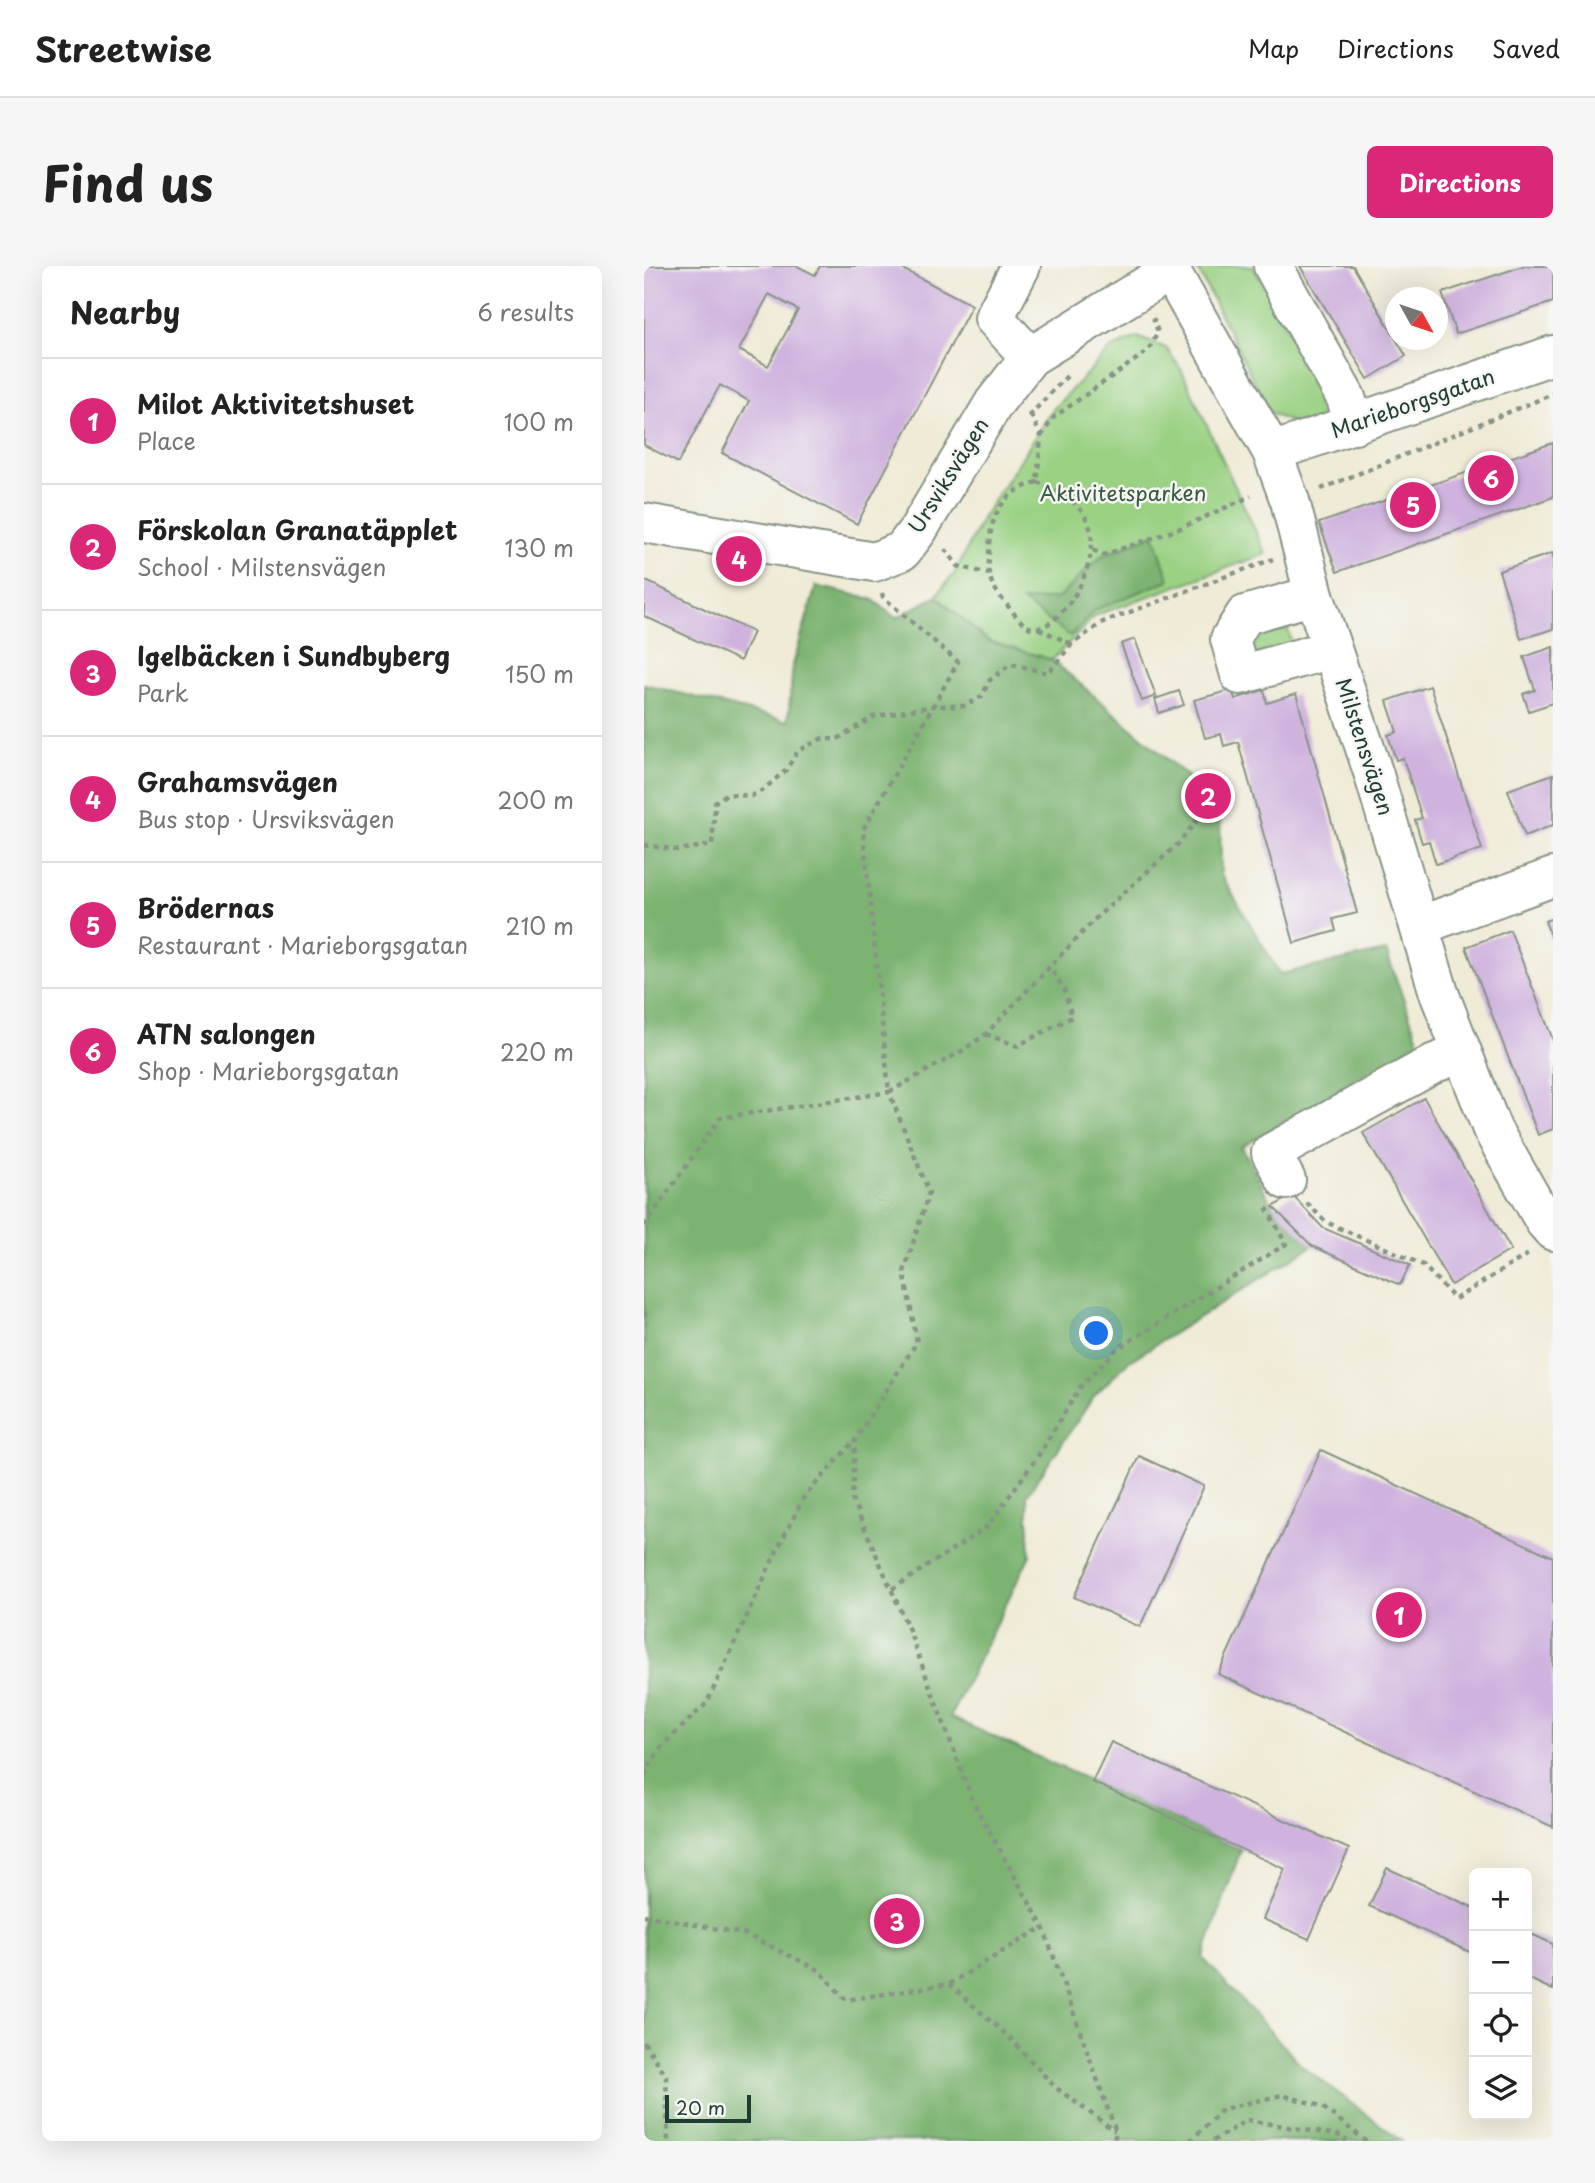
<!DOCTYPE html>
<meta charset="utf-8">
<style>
body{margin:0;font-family:"Playpen Sans",sans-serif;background:#f6f6f6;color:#222}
.controls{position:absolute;right:21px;bottom:21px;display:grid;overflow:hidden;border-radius:10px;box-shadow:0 7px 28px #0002}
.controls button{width:63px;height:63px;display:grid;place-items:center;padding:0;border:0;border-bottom:2px solid #e0e0e0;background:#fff;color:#222;font:35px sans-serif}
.compass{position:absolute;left:741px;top:21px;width:63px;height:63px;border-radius:50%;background:#fff;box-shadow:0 7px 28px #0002;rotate:130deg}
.scale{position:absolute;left:21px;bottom:18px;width:86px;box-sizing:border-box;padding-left:7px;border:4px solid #1f3d34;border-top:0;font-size:19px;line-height:24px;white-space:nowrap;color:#1f3d34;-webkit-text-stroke:5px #f6f6f2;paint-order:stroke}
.you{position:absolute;left:453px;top:1068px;width:24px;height:24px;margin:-18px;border:5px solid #fff;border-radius:50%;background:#1a73e8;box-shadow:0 0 0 10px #1a73e833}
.badge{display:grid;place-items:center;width:46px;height:46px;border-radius:50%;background:#db2777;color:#fff;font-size:23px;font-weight:700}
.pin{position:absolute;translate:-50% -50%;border:4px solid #fff;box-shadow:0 2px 7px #0006}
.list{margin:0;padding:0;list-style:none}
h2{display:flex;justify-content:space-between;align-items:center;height:91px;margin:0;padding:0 28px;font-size:30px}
h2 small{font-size:23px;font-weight:400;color:#767676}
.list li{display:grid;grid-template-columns:46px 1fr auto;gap:21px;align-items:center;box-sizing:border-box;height:126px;padding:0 28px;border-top:2px solid #e0e0e0}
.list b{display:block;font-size:26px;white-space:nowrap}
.list p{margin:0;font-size:23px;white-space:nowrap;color:#767676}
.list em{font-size:23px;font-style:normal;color:#767676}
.icon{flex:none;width:38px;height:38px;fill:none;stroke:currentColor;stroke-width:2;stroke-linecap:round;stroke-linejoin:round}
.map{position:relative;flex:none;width:909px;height:1875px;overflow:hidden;border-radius:10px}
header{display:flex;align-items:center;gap:42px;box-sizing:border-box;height:98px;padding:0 35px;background:#fff;border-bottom:2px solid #e0e0e0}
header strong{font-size:33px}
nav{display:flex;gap:38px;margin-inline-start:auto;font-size:24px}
.intro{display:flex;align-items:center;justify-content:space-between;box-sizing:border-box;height:168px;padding:0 42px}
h1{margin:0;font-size:49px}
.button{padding:18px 32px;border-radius:10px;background:#db2777;color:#fff;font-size:24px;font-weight:700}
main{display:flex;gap:42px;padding:0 42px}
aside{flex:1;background:#fff;border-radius:10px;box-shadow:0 7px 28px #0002}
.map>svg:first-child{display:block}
.green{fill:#9ad183;stroke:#5c875c;stroke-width:2}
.forest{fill:#7bb371;stroke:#4d7852;stroke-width:2}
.building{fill:#cfb3de;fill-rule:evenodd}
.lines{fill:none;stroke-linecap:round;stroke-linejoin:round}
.minor-casing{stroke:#889486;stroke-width:42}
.path{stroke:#889486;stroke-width:4.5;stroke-dasharray:5 5;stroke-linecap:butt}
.minor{stroke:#fff;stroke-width:38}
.labels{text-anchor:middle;stroke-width:5;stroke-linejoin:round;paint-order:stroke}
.street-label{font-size:21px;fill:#1f3d34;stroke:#f6f6f2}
.park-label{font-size:21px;fill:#385b44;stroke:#f6f6f2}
</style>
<header>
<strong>Streetwise</strong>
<nav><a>Map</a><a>Directions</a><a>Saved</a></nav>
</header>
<div class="intro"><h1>Find us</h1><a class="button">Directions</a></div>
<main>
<aside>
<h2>Nearby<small>6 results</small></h2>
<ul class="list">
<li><span class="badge">1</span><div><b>Milot Aktivitetshuset</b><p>Place</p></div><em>100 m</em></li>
<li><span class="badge">2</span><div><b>Förskolan Granatäpplet</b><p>School · Milstensvägen</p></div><em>130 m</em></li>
<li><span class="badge">3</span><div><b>Igelbäcken i Sundbyberg</b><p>Park</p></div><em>150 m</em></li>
<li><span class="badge">4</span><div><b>Grahamsvägen</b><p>Bus stop · Ursviksvägen</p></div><em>200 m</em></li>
<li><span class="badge">5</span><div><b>Brödernas</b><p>Restaurant · Marieborgsgatan</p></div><em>210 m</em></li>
<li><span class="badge">6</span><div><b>ATN salongen</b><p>Shop · Marieborgsgatan</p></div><em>220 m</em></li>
</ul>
</aside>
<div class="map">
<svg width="909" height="1875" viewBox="0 0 909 1875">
<rect width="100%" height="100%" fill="#f6f6f2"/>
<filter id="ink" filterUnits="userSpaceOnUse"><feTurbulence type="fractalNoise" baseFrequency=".0143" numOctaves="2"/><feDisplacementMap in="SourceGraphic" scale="14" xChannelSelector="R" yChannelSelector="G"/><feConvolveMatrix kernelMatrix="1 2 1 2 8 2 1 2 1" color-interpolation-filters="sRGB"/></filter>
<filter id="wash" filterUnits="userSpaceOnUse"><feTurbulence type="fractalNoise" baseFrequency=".00686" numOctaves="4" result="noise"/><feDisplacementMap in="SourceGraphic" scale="28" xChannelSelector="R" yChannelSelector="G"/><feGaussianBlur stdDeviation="1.57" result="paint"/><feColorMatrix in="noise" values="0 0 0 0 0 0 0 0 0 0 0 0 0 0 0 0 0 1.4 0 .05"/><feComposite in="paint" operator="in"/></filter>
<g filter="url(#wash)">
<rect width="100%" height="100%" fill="#f0ebd7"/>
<path class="green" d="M552,0h57l82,149c-30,13 -36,12 -65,-2z
M493,71l29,11 15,21 85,185 -170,61 -44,45 -64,-19 -52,-45 18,-22 29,-57 71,-109 56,-59z
M639,348l10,32 -35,10 -10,-12 2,-14z"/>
<path class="forest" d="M510,268l15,46 -74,30 -25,26 -48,-35 36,-3 43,-42z
M172,320l56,13 24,19 40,-22 52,45 64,19 168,144 1,71 59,99 106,-23 33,91 -177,105 31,60 39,39 -184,116 -33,33 -68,100 3,60 -80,162 291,132 -38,109 99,108 100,75h-758v-1457l144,37 5,-56z"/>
<g id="blocks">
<path class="building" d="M0,0h153l18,9 5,-9h77l75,39 -115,219 -135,-71 27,-52 -29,-16 -42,78 -34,-18zM125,28l29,16 -30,56 -29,-16z
M656,0h53l53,90 -38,23z
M879,0h30v36l-97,32 -14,-41z
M909,177v54l-216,75 -18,-49z
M909,287v76l-32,10 -22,-68z
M0,314l109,52 -13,29 -96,-45z
M491,373l21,57 -14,5 -21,-57z
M909,381v56l-24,8 -6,-17 12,-4 -11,-33z
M786,420l52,163 -46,15 -7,-23 -7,2 -7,-23 7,-2 -19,-60 -7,2 -8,-25 9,-3 -10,-31z
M588,424l3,9 29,-9 3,13 29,-9 61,219 -24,6 3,12 -42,12 -56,-201 -14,4 -3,-12 -16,4 -11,-38z
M535,425l5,14 -25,8 -4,-14z
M909,508v51l-28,11 -17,-46z
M909,652v24l-8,-21z
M866,664l43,110v89l-15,6 -72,-188z
M780,832l87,152 -60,35 -88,-152z
M648,929l31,33 87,37 -10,20 -88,-39 -39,-39z
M677,1184l232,107v270l-335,-153z
M495,1190l65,30 -64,141 -66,-30z
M467,1476l238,107 -40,90 -46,-20 22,-50 -193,-87z
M743,1602l87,40v46l-105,-48z
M883,1666l26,12v46l-26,-12z"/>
</g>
</g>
<g filter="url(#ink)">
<use href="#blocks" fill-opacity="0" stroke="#889486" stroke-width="2"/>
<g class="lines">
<g class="minor-casing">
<path id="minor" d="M377,0l-27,52 36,39
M524,0l104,186 18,49 24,94 59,177 66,221 53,136 53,93 8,9
M629,0l73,132 8,27
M628,186l281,-97
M0,257l230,39 28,-11 16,-21 76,-127 36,-46 140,-86
M670,329l-69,20 -15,24 10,36 92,-26
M775,660l134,-49
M642,914l-15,-27 164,-90 27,-10"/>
</g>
<path class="path" d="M387,149l10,21 -4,46
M385,150l40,-42
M397,170l13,-19 94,-66 10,-19 -5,-14
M393,216c39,14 65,39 51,83 -5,16 -11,29 -22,42 -7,8 -17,20 -29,21 -11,2 -19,-10 -25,-17 -9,-11 -19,-22 -23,-36 -1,-6 0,-14 0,-21 0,-36 11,-61 48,-72z
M677,223l232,-95
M301,283l13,17 31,8
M449,284l10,5 73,-25 75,-34
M238,327l1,4 75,65 -95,168 26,262 73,-41 24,-17 111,-117 81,-73 36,-46
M395,363l33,15
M0,579l33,5 35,-5 3,-43 12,-8 24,2 12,-6 23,-20 12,-19 25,-13 13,2 37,-23 60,-11h33l16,-10 8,-16 21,-16 37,9 24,-29 31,-22 170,-63
M342,768l31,12 55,-29 -8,-28 -14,-21
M663,937l19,19 97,43 32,34 75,-46
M0,960l76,-108 169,-26 40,100 -25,80 13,70 -62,98 -3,59 57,131 64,172 70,125 73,205 -2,9
M248,1323l95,-62 51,-71 43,-70 36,-37 169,-105 -20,-37
M0,1509l18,-29 45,-43 70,-153 27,-53 51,-57
M0,1649l101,19 74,36 27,30 103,-16 61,54 45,49 60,44
M305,1718l94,-57
M0,1776l22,34 2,65
M546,1875l33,-32 59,-14 39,11 45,35
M569,1875l34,-21 95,16 5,5"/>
<use href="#minor" class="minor"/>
</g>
</g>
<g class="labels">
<g class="street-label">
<text transform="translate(769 138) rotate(-19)" y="7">Marieborgsgatan</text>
<text transform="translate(305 210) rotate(-58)" y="7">Ursviksvägen</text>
<text transform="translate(720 481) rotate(72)" y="7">Milstensvägen</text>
</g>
<g class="park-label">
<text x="479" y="235">Aktivitetsparken</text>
</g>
</g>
</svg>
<div class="controls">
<button>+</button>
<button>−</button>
<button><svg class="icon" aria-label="locate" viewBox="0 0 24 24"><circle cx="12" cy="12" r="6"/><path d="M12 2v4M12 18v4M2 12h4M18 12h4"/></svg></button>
<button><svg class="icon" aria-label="layers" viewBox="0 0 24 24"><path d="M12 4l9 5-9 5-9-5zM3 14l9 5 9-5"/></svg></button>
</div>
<svg class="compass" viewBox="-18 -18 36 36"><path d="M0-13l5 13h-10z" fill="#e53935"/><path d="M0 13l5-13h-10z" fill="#767676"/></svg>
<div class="scale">20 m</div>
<div class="you"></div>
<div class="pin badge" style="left:755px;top:1349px">1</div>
<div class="pin badge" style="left:564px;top:530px">2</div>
<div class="pin badge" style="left:253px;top:1655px">3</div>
<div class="pin badge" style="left:95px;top:293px">4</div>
<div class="pin badge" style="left:769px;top:239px">5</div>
<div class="pin badge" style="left:847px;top:212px">6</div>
</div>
</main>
